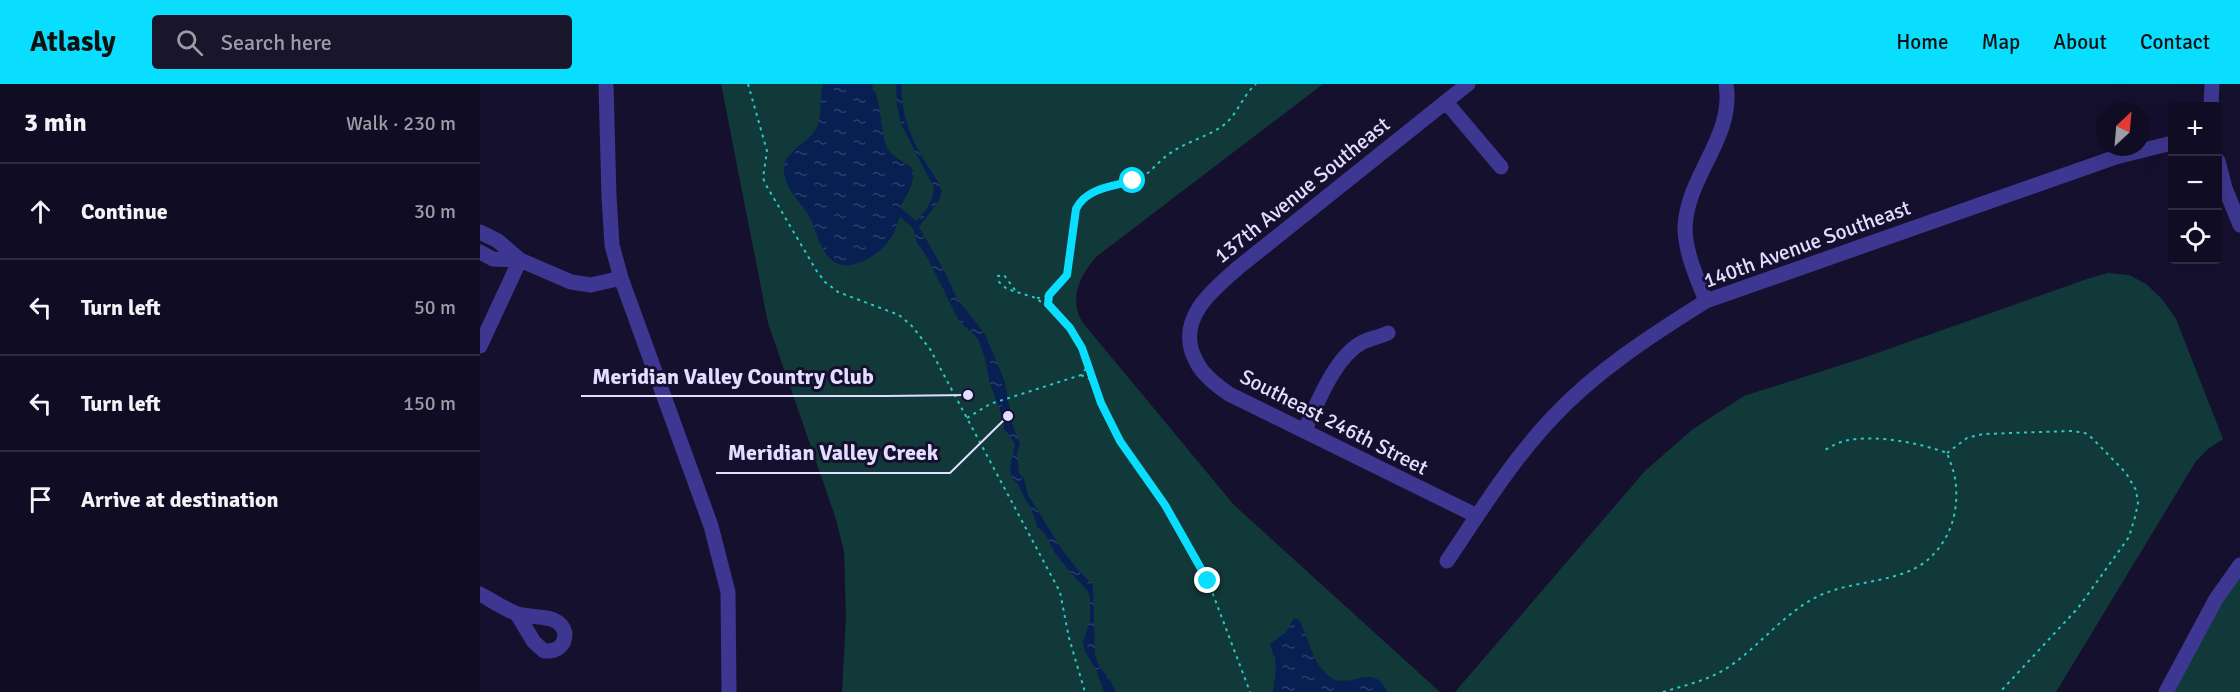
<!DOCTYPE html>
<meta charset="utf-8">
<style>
body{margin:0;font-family:Signika,sans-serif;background:#19152b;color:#f1f3f6}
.controls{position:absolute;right:18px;top:18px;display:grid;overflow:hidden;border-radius:6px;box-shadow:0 6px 24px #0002}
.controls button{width:54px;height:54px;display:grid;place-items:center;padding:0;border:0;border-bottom:2px solid #302c41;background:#100c23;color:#f1f3f6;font:30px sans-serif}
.compass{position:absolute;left:1616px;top:18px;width:54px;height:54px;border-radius:50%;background:#100c23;box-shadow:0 6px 24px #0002;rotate:26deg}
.stop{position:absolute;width:18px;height:18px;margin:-14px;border:4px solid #0adeff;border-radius:50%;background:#fff}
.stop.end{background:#0adeff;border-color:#fff;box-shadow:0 2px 6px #0008}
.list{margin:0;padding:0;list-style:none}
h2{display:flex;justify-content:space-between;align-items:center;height:78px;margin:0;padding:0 24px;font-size:26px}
h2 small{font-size:20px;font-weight:400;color:#9c9ba6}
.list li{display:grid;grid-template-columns:39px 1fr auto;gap:18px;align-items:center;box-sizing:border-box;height:96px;padding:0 24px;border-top:2px solid #302c41}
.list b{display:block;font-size:22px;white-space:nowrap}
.list em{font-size:20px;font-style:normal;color:#9c9ba6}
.icon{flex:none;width:33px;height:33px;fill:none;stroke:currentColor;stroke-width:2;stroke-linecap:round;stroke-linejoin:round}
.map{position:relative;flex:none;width:1760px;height:608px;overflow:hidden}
header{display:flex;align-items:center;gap:36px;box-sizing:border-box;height:84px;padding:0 30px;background:#0adeff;color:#111}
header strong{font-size:28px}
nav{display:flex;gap:33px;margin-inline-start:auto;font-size:21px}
.search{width:420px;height:54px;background:#19152b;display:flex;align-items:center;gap:15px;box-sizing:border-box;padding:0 21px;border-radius:6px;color:#9c9ba6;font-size:22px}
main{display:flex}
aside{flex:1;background:#100c23}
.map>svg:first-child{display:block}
.grass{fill:#123939}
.water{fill:url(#water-ripples)}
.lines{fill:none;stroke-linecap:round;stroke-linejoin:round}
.path{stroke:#27cac5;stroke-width:2;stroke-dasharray:3 4.5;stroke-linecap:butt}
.minor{stroke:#3e3791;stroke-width:15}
.route{stroke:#0adeff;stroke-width:8}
.labels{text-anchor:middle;stroke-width:6;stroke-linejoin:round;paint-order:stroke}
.street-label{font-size:21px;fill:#e3deff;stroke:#16102f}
.leader{fill:none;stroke:#e3deff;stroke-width:2}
.callout-dot{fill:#e3deff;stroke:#16102f;stroke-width:2}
.callout-label{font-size:22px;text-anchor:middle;font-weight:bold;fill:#e3deff;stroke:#16102f;stroke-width:6;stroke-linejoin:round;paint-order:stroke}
</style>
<header>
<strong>Atlasly</strong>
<div class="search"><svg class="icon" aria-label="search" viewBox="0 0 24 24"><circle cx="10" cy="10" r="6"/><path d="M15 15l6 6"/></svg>Search here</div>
<nav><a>Home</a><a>Map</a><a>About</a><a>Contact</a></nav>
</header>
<main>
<aside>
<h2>3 min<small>Walk · 230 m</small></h2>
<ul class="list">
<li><svg class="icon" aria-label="ahead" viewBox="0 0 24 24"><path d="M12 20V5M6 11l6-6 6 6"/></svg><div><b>Continue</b></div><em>30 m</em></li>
<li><svg class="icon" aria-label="left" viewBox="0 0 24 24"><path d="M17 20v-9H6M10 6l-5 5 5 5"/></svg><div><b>Turn left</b></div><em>50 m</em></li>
<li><svg class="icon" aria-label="left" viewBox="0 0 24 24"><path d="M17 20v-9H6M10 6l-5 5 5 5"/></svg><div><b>Turn left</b></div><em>150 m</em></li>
<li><svg class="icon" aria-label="arrive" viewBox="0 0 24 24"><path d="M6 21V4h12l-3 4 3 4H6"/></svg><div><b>Arrive at destination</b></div></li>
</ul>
</aside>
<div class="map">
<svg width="1760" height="608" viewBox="0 0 1760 608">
<defs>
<pattern id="water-ripples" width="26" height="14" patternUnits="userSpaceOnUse" patternTransform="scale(1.5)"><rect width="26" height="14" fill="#071f51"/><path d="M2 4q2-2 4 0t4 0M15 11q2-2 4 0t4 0" fill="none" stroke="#2b3f6b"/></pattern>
</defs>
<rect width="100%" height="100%" fill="#16102f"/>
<path class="grass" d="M241,0h602l-227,173c-16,18 -28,43 -13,66l151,182 206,187h-598l4,-74 -2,-67 -9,-35 -67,-193z
M1628,189l21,2 17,9 16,15 14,20 47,120 -15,10 -12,12 -140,231h-601l190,-221 48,-42 51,-33 119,-38 224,-79z
M1760,481v127h-74z"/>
<path class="water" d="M343,0h48c13,17 7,57 21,70 5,5 14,8 20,14 4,16 -5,25 -12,39l16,14c10,-11 16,-18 18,-33l-33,-64 -4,-18 -1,-22h6c-2,23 7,51 19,71 7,13 17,23 21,37l-4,10 -19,25 26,45 11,25 29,37 20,48 7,41 8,22 -3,7 2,21 5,6 4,16 33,53 16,21 16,16 2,70c3,14 16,23 21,37h-12l-8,-22 -11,-19 -2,-10 7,-20v-24l-3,-7 -17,-18 -15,-19 -11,-21 -6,-4 -8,-22 -5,-7 -7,-15 -6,-6 -2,-10 5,-23 -5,-9 -6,-7 -1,-10 -13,-35 -5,-25 -7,-20 -19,-18 -32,-64 -10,-14 -4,-15 -13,-11c-3,7 -5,15 -9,21 -13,19 -48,41 -65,16 -9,-12 -10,-27 -17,-38 -9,-15 -23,-26 -25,-44 -2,-21 23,-27 32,-43 7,-13 3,-31 7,-45z
M814,534l5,2c11,20 12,42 31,57 19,14 45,-17 57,15h-114l3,-28 -6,-20 16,-12z"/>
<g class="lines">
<path class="path" d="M268,0l19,67 -4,27 3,7 50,85 9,12 13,10 61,23 12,10 19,24 130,243 9,46 16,54
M535,206l-11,-15 -6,1 1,6 8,7 29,9 24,19 10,11 12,20 19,55 19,38 25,32 20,32 43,76 42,111
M569,211l1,11
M557,214c38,-3 36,-61 39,-89 12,-25 43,-20 64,-31 12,-6 20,-19 32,-26 16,-11 38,-16 53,-28 13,-11 18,-29 31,-40
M601,291l11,5
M487,334l23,-14 91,-29 6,-8
M1467,369l20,-15 16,-4 89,-3 13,2 7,5 34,35 10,17 2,13 -3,14 -6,20 -51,71 -78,84
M1183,608c23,-7 47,-12 67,-26 29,-20 50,-48 81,-66 29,-17 65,-16 96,-28 34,-13 52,-49 49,-84 0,-12 -5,-24 -9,-35 -27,-10 -69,-18 -98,-13 -9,1 -17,6 -26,11"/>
<path class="minor" d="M126,0l3,113 3,48 9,33 90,248 17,66 1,100
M988,0l-229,183c-25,22 -59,48 -47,85 4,9 7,17 15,24 6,7 14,12 22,18l248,122
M966,18l55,65
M1731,22l1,-22
M1738,77l7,27 15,37
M0,148l18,9 22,19 51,22 20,3 30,-7
M0,168l13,7 27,1
M1226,217c-9,-23 -20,-47 -21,-71 0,-53 50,-92 41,-146
M0,262l40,-86
M824,347c13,-26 30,-73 57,-88 8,-4 18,-6 27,-10
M967,477c33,-49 65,-101 106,-144 44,-47 99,-82 153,-116l410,-144 56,-14
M0,510c11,6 23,14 35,19 16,7 44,-2 50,20 0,13 -8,19 -21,18l-10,-9 -17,-28
M1686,608l50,-93 24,-34"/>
</g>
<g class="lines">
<path class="route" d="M653,97c-20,5 -47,7 -57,28l-9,66 -18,20 -1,9 22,24 12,20 19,55 19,38 45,64 43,76"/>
</g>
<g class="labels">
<g class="street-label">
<text transform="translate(822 106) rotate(-39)" y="7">137th Avenue Southeast</text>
<text transform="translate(1327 160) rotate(-20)" y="7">140th Avenue Southeast</text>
<text transform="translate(854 338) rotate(27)" y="7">Southeast 246th Street</text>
</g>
</g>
<path class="leader" d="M488 311L406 312H101M528 332L470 389H236"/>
<g class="callout-dot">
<circle cx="488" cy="311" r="6"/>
<circle cx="528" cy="332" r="6"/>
</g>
<g class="callout-label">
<text x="253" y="300">Meridian Valley Country Club</text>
<text x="353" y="376">Meridian Valley Creek</text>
</g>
</svg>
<div class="controls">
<button>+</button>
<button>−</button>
<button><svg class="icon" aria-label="locate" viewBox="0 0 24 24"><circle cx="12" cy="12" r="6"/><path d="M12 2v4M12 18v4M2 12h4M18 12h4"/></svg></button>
</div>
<svg class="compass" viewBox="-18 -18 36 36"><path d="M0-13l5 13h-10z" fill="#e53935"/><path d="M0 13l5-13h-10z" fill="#9c9ba6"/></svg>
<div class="stop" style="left:653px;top:97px"></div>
<div class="stop end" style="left:728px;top:497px"></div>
</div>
</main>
